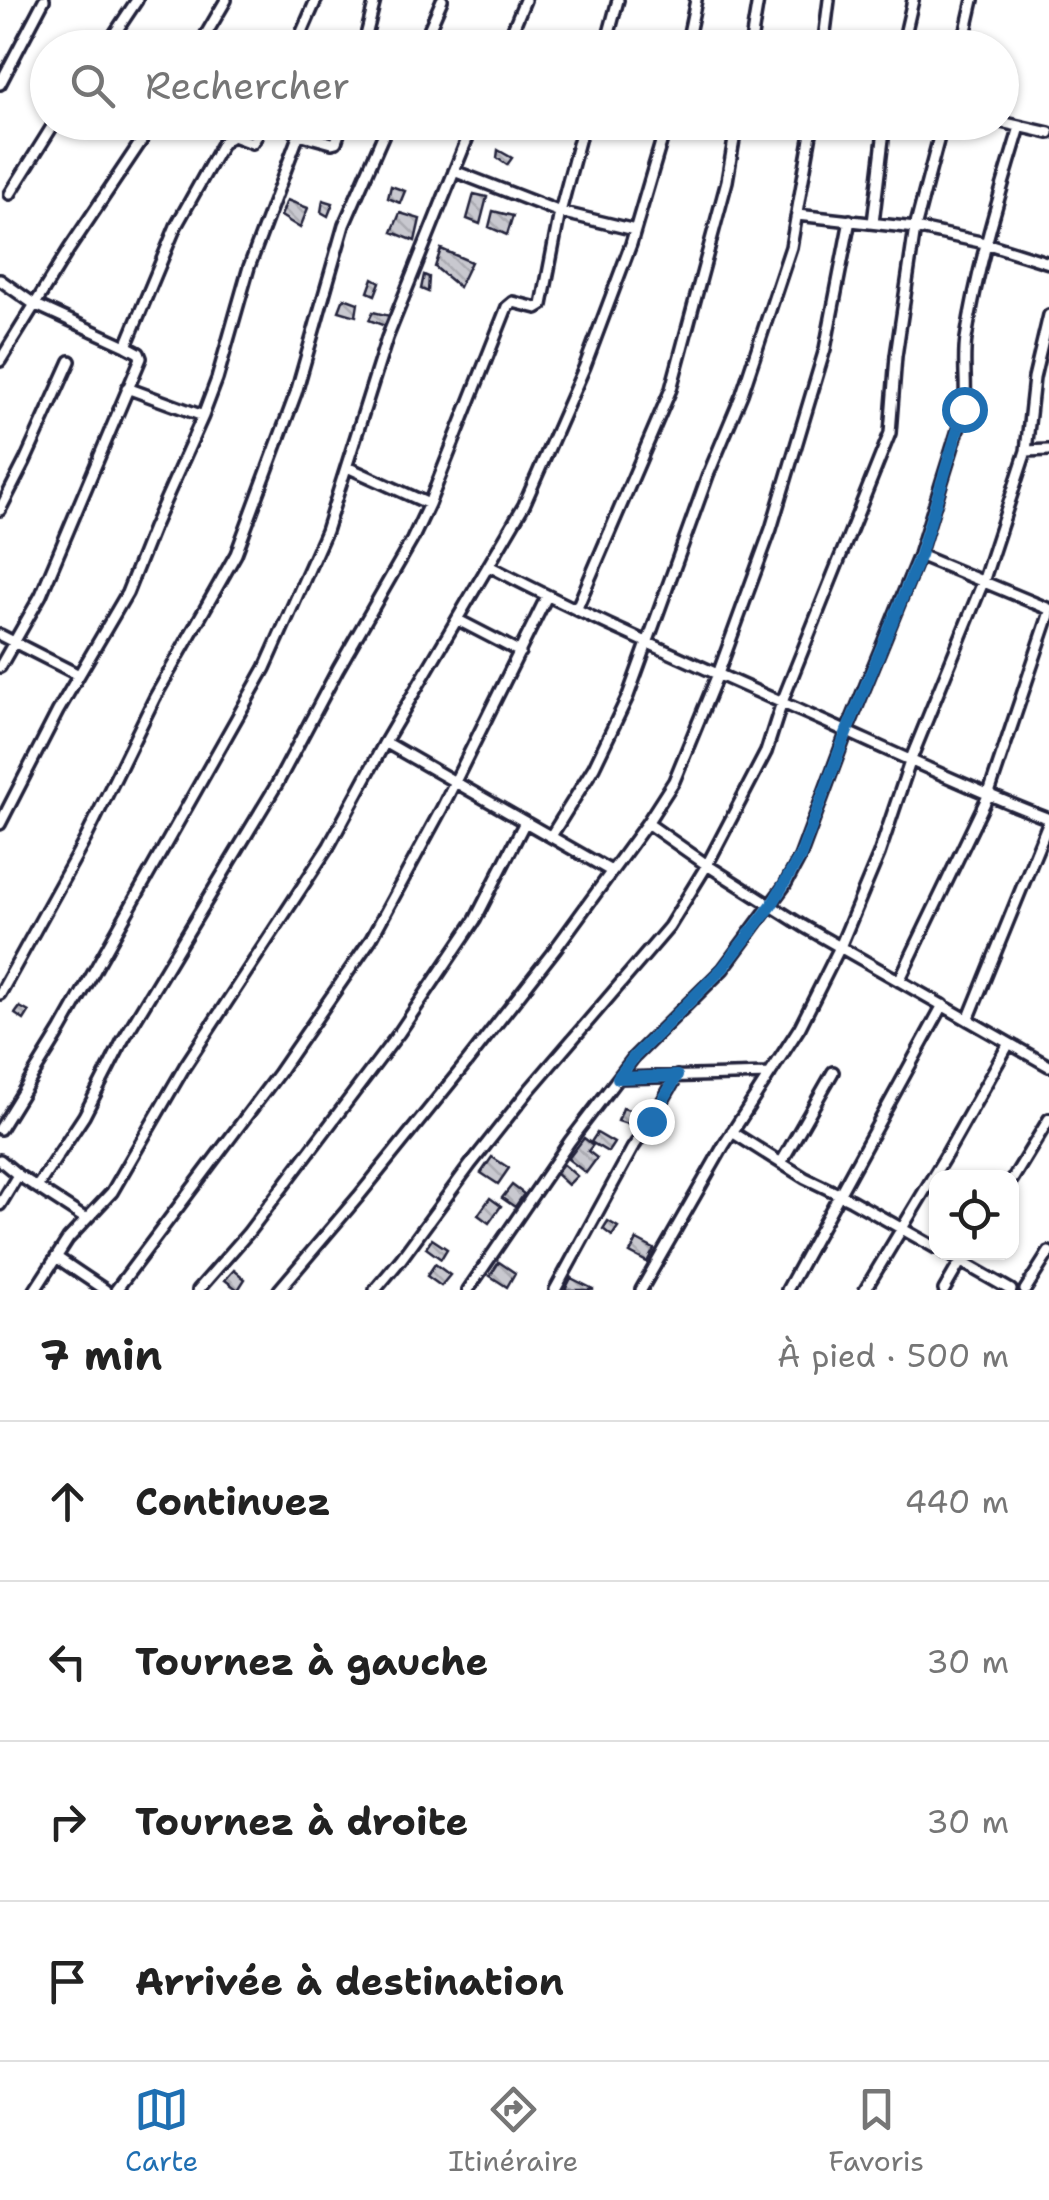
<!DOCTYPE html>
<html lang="fr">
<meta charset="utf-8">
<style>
body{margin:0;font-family:"Shantell Sans",sans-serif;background:#f2f2f2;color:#222}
.controls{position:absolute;right:30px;bottom:30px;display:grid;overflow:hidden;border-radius:20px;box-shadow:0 2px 8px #0004}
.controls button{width:90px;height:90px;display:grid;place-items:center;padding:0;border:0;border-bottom:2px solid #e0e0e0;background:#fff;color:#222;font:50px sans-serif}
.stop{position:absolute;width:30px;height:30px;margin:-22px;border:8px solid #1f6fb2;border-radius:50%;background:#fff}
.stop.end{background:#1f6fb2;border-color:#fff;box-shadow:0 2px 10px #0008}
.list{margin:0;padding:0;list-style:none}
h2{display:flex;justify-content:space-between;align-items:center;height:130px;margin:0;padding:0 40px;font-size:42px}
h2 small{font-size:32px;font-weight:400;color:#767676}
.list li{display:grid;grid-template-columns:65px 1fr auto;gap:30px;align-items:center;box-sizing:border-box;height:160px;padding:0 40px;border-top:2px solid #e0e0e0}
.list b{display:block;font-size:38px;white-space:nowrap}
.list em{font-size:32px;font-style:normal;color:#767676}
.icon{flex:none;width:55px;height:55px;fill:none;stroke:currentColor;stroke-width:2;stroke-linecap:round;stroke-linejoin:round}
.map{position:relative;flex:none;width:1049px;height:1290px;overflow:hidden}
.search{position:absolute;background:#fff;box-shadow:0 2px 8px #0004;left:30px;right:30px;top:30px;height:110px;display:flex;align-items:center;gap:25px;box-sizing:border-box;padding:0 35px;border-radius:55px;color:#767676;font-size:38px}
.sheet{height:770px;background:#fff}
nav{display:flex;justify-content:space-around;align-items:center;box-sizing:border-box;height:140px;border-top:2px solid #e0e0e0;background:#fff;font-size:28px;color:#767676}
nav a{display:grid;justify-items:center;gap:5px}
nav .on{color:#1f6fb2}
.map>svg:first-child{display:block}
.building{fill:url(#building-back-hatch);stroke:#22223b;stroke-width:2.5}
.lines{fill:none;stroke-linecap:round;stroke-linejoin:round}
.minor-casing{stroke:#22223b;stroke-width:16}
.minor{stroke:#fff;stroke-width:9}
.route{stroke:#1f6fb2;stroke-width:12}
</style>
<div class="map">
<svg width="1049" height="1290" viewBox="0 0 1049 1290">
<defs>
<pattern id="building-back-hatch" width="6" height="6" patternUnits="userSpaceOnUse" patternTransform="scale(2.5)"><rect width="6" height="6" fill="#c8c8cf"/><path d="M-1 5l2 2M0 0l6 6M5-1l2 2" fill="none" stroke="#acacb3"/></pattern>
</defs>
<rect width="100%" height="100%" fill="#fff"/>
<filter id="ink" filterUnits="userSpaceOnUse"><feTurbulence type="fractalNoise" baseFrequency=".01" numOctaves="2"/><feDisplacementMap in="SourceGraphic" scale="20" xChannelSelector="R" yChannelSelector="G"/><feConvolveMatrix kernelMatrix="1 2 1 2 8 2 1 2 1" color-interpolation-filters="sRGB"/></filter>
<g filter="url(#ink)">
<path class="building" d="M498,150l14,8 -5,7 -10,-7z
M391,186l14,5 -5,12 -12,-5z
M474,194l13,3 -7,27 -13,-5z
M287,200l21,8 -8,20 -19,-12z
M323,200l10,3 -5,13 -7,-4z
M493,211l20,5 -6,19 -18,-8z
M400,213l20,6 -5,22 -23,-9z
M441,249l30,13 -12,25 -24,-20z
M424,275l5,2 -1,15 -7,-3z
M373,278l7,4 -5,13 -7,-3z
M344,298l14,5 -2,13 -17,-5z
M373,312l17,4 -5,10 -16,-6z
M20,1007l9,5 -5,8 -9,-6z
M623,1108l22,7 -3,10 -8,-3 -1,4 -15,-5z
M597,1133l17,10 -6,9 -17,-10z
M584,1138l9,7 -5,6 9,7 -11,15 -18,-14z
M492,1157l17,11 -11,16 -17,-11z
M563,1164l14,12 -9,9 -13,-12z
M512,1185l12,9 -9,13 -13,-9z
M490,1198l11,8 -12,17 -11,-8z
M608,1221l10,6 -6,9 -9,-7z
M432,1239l15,10 -6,10 -15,-11z
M637,1240l17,9 -7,13 -17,-9z
M499,1262l16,11 -8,14 -17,-11z
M435,1264l15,11 -9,11 -14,-10z
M234,1270l11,9 -7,11 -13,-10z
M571,1278l22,11v1h-28z"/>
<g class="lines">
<g class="minor-casing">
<path id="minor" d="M105,48l32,-48
M198,48l28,-48
M295,48l21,-48
M363,48l12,-48
M421,48l21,-48
M505,48l20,-48
M605,48l13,-48
M686,48l10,-48
M750,48l8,-48
M823,48l6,-48
M902,48l11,-48
M962,48l11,-48
M0,84l44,-84
M1001,122l48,11
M299,134l33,9 4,-1 7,-20
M454,171l106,41 75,18
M10,194l45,-72
M797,215l118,13 70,15 64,20
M873,223l12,-101
M0,280l34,24 92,42 13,7 2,5 -100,237 -41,72
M126,346l50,-120 47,-84 10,-6 19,7 3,-4 8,-17
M0,361l69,-112 85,-127
M127,388l76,28
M1026,451l23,-1
M347,467l82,37
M0,510l25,-49 45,-100
M919,555l130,54
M489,566c102,53 208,99 314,146 81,36 162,75 246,107
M577,608l94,-219 56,-208 10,-59
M458,620l62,32
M0,635l79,40
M385,742l226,129
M647,823l60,42 96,61 246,140
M0,824l58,-113 69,-118 26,-65 50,-112 14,-37 32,-112 50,-133 -21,-12
M551,836l43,-69 34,-71 80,-221 34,-81 49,-147 22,-125
M899,981l89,-185 61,-181
M0,994l86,-156 69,-141 81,-143 60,-161 48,-168 45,-103
M968,1020l81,-199
M618,1078l152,-4
M0,1129l61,-99 204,-362 61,-137 61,-193 87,-216
M732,1132l73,46 46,22 85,48
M0,1160l18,15 68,44
M781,1163l52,-91
M1012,1180l37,-61
M37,1187l47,-71 39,-76 154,-256 61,-115 74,-129 17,-36 78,-197 6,-5 24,6 5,-3 18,-93 24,-90
M0,1205l18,-30
M944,1252l67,38
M56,1257l49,33
M35,1290l33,-51 44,-47 73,-126 144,-220 56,-104 139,-237 61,-139 46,-122 36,-122
M116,1290l162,-216 93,-135 71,-131 105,-212
M198,1290l50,-57 151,-200 76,-113 50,-98
M279,1290l79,-93 109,-135 89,-114 91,-125 27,-42 44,-107 53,-145 54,-180 25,-129
M375,1290l26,-31 69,-94 60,-76 139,-162 38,-62 59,-113 16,-50 108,-269 6,-77 19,-128 28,-106
M468,1290l102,-149 64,-84 89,-88 62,-84 15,-28 47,-126 72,-176 43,-138c7,-25 0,-52 4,-78 11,-72 33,-142 54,-212
M555,1290l77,-141 19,-28 26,-45
M641,1290l83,-145 76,-118 40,-80 39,-93 32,-95 72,-177 43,-131 8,-73 15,-63
M787,1290l156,-285
M865,1290l81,-135 62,-110
M944,1290l22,-38
M1025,1290l24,-38"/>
</g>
<use href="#minor" class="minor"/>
</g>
</g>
<g class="lines" filter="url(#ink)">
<path class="route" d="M651,1121l26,-45 -59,2 16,-21 89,-89 48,-62 29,-49 47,-126 73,-176 44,-146"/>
</g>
</svg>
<div class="controls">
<button><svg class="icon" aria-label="locate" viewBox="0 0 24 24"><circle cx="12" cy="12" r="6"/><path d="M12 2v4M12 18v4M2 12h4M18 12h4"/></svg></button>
</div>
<div class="stop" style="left:964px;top:409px"></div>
<div class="stop end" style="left:651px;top:1121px"></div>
<div class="search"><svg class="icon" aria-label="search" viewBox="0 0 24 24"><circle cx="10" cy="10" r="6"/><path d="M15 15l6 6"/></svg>Rechercher</div>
</div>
<section class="sheet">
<h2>7 min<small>À pied · 500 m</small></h2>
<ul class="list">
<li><svg class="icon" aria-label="ahead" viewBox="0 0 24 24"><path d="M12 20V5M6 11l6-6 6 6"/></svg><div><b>Continuez</b></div><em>440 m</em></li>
<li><svg class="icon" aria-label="left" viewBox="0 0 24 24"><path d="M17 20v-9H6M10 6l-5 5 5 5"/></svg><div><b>Tournez à gauche</b></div><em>30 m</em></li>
<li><svg class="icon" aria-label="right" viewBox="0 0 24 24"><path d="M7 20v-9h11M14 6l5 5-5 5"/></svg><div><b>Tournez à droite</b></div><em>30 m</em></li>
<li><svg class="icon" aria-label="arrive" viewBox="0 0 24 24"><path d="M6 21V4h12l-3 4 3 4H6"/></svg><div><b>Arrivée à destination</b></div></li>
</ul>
</section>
<nav>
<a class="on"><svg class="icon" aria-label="map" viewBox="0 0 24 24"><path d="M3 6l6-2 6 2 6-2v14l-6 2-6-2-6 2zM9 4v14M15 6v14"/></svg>Carte</a>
<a><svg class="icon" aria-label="directions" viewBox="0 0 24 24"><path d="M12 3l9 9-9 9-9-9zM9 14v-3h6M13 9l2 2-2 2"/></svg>Itinéraire</a>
<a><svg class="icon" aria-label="saved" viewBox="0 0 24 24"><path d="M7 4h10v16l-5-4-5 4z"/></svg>Favoris</a>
</nav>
